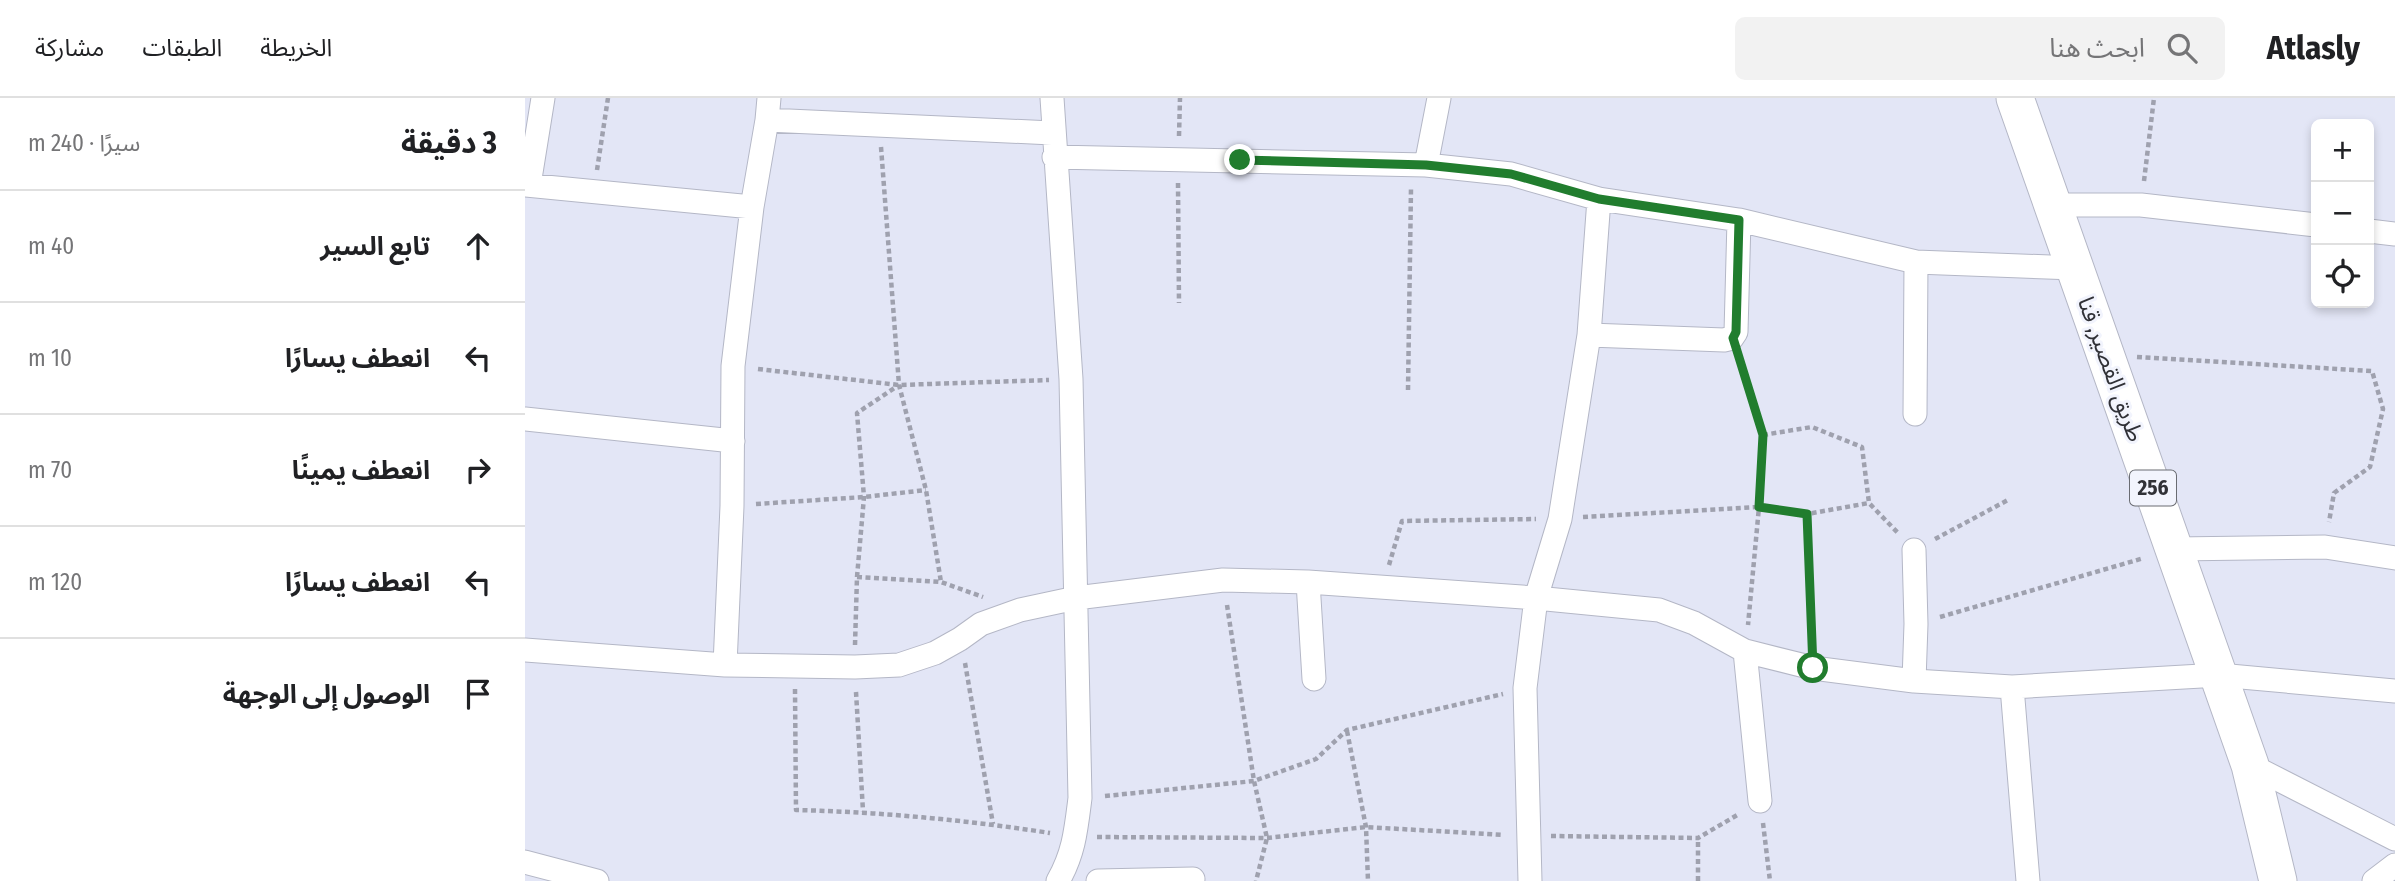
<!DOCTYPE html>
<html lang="ar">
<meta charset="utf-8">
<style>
body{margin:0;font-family:"Fira Sans Condensed","Noto Sans Arabic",sans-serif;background:#f2f2f2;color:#202124;direction:rtl}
.controls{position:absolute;right:21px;top:21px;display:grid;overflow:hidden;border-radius:10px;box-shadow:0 4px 10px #0003}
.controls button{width:63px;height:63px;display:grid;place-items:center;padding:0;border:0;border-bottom:2px solid #e0e0e0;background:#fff;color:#202124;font:35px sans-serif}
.stop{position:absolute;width:21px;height:21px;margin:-16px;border:5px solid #217d2e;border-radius:50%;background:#fff}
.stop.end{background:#217d2e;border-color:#fff;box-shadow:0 2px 7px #0008}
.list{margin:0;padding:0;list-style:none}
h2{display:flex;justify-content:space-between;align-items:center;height:91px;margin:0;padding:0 28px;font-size:30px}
h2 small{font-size:23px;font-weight:400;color:#757577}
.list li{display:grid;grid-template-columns:46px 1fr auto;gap:21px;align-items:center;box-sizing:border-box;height:112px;padding:0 28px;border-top:2px solid #e0e0e0}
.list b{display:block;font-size:26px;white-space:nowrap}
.list em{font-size:23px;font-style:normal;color:#757577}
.icon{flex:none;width:38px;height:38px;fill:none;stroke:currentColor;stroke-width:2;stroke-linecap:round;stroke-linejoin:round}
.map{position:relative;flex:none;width:1870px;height:783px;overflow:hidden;direction:ltr}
header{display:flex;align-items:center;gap:42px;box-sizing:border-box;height:98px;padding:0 35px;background:#fff;border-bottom:2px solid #e0e0e0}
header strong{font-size:33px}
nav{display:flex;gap:38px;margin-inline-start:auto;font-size:24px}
.search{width:490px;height:63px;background:#f2f2f2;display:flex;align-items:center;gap:18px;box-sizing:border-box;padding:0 24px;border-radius:10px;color:#757577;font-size:26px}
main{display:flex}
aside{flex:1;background:#fff}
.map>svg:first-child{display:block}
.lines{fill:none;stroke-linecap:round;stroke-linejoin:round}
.minor-casing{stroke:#b4b7c6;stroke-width:25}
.trunk-casing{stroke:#b4b7c6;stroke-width:39}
.path{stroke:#9fa1ae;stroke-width:4.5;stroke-dasharray:5 3.5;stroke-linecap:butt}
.minor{stroke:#fff;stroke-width:23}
.trunk{stroke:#fff;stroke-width:37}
.route{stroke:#217d2e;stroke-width:9}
.labels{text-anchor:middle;stroke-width:6;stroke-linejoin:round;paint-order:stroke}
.shield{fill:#f2f4fd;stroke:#6a6c72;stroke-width:2}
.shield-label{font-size:21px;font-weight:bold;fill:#303137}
.street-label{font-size:23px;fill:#303137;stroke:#f2f4fd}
</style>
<header>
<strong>Atlasly</strong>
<div class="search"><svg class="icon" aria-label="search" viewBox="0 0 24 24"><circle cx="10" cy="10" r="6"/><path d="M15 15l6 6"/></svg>ابحث هنا</div>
<nav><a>الخريطة</a><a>الطبقات</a><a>مشاركة</a></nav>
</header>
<main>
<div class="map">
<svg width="1870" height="783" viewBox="0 0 1870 783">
<rect width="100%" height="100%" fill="#e3e6f6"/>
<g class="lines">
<g class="minor-casing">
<path id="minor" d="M527,0l19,281 9,419c-4,32 -6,55 -22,83
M242,22l285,13
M529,59l372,8 85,9 88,25 140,21 177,42 159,6
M901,67l13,-67
M0,87l227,22
M4,87l14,-87
M1528,107h88l175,20
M1844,133l26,3
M1064,237l135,5 8,-2 4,-6 3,-112
M1390,316l1,-152
M0,321l208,22
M1650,451l150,-2 70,11
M783,484l6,97
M0,552l200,15 130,2 44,-2 36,-12 25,-14 21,-15 39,-14 56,-12 147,-18 85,2 228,16 123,12 35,13 51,28 68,17 101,13 98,6 207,-12 176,16
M1220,553l15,150
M200,567l7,-159 1,-140 19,-159 15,-87 2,-22
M1389,583l2,-57 -2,-74
M1487,589l16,194
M1725,667l145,74
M0,764l72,19
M573,783l95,-2
M1005,783l-5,-193 11,-90 24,-79 29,-184 10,-136
M1849,783l21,-16"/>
</g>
<g class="trunk-casing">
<path id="trunk" d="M1490,0l235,667 28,116"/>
</g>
<path class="path" d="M654,38l1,-38
M356,49l18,238 27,105 15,92
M72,72l11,-72
M1619,83l10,-83
M653,85l1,120
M1612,259l235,14 11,38 -13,58 -36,26 -5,29
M1215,264l23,73 -4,72 -11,118
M233,271l141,16 150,-5
M883,292l3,-202
M1238,337l49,-8 50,20 7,56 29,30
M231,406l108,-7 62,-7
M1282,416l5,128
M1058,419l176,-10 48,7 62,-11
M1410,441l73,-39
M864,467l13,-44 134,-2
M332,479l84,5 42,15
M702,507l27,176 13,57 -11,43
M1415,519l204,-59
M330,547l2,-68 7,-80 -7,-84 42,-28
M440,565l28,161
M270,591l1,121c85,2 170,10 254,23
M331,594l7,119
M822,633l19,96 2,54
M580,698l149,-15 62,-22 31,-29 156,-36
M1238,725l7,58
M1026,738l147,2 41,-24
M572,739l170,1 99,-11 138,8
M1173,783v-43"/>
<use href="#minor" class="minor"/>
<use href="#trunk" class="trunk"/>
</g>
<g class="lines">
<path class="route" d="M715,62l186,5 85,9 88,25 140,21 -3,112 -3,6 30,97 -4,72 48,7 6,154"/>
</g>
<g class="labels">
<rect class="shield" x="1605" y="372.5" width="46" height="35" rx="5"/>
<g class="shield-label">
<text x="1628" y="397">256</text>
</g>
<g class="street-label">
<text transform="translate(1586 271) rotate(70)" y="8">طريق القصير, قنا</text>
</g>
</g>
</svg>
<div class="controls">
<button>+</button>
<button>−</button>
<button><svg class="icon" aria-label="locate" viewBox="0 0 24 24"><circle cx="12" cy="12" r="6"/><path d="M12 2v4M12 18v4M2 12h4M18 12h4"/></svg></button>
</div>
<div class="stop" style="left:1288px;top:570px"></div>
<div class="stop end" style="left:715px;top:62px"></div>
</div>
<aside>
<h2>3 دقيقة<small>سيرًا · 240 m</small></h2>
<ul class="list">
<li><svg class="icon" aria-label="ahead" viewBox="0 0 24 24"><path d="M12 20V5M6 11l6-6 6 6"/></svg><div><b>تابع السير</b></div><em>40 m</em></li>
<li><svg class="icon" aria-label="left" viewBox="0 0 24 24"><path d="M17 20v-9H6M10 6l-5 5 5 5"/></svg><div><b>انعطف يسارًا</b></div><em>10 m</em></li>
<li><svg class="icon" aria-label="right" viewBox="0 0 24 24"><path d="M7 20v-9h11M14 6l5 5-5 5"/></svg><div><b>انعطف يمينًا</b></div><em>70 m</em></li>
<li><svg class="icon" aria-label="left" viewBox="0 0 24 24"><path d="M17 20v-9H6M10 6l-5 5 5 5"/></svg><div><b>انعطف يسارًا</b></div><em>120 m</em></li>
<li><svg class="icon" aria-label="arrive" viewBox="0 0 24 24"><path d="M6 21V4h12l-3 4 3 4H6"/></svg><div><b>الوصول إلى الوجهة</b></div></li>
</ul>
</aside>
</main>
